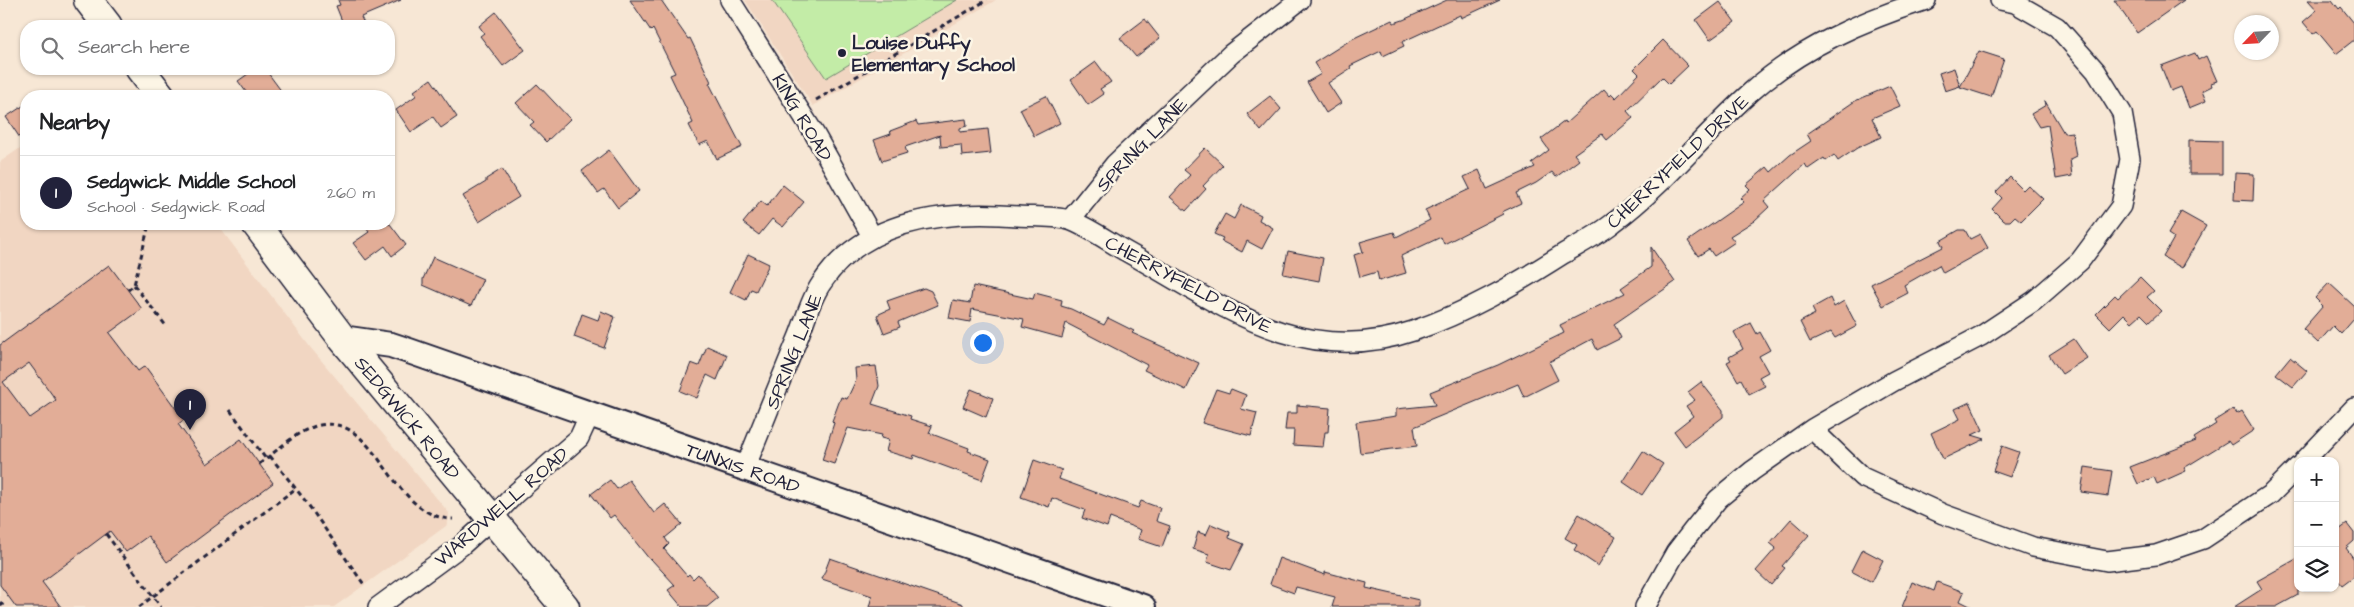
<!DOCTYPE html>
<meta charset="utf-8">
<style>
body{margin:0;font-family:"Architects Daughter",sans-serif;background:#f2f2f2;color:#202124}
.controls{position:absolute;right:15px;bottom:15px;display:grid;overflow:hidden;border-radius:10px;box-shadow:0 1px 4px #0004}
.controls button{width:45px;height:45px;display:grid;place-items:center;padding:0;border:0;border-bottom:1px solid #e0e0e0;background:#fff;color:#202124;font:25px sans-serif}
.compass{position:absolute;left:2234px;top:15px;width:45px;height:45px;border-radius:50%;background:#fff;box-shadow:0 1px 4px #0004;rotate:245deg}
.you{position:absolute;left:982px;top:342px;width:18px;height:18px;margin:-12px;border:4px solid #fff;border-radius:50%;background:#1a73e8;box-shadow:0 0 0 8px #1a73e833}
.badge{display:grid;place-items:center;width:32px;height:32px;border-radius:50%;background:#22223b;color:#fff;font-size:16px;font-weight:700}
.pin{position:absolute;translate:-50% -41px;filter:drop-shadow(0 1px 2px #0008)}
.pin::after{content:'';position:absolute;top:26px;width:18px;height:15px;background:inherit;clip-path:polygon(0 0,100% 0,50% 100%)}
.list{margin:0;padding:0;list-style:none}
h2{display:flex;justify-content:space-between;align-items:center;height:65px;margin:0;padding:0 20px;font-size:21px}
h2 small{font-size:16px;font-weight:400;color:#757577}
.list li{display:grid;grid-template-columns:32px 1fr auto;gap:15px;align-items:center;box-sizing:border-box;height:75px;padding:0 20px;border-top:1px solid #e0e0e0}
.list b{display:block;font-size:19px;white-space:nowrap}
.list p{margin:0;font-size:16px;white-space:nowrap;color:#757577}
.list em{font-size:16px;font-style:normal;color:#757577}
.icon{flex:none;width:28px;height:28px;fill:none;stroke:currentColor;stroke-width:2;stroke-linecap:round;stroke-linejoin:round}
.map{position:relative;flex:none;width:2354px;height:607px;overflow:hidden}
.search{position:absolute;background:#fff;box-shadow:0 1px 4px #0004;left:20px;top:20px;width:375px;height:55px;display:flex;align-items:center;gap:12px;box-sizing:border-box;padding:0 18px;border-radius:20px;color:#757577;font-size:19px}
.panel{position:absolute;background:#fff;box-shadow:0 1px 4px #0004;left:20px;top:90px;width:375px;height:140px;border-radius:20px}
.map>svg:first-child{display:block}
.built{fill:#f1d6c2}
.green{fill:#c3eca7;stroke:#728771}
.building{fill:#e2ad97;stroke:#22223b;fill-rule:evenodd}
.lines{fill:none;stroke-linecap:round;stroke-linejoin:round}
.minor-casing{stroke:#22223b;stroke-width:22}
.tertiary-casing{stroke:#22223b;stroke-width:28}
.secondary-casing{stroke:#22223b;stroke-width:31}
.path{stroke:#22223b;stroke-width:3;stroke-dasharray:5 4;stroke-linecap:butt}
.minor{stroke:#fcf5e5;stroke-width:19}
.tertiary{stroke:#fcf5e5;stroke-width:24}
.secondary{stroke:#fcf5e5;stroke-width:28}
.poi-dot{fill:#22223b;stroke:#fcf5e5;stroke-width:2}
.labels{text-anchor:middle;stroke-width:5;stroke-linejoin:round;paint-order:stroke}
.poi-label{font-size:19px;font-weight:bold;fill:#22223b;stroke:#fcf5e5;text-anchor:start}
.street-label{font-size:19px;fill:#22223b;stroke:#fcf5e5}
</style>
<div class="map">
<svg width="2354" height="607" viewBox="0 0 2354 607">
<rect width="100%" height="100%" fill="#f7e7d5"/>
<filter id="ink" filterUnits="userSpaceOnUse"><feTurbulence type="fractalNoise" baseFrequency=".02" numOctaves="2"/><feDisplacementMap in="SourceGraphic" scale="10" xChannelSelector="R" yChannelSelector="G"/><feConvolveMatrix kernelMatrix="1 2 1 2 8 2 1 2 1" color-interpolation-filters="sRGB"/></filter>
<g filter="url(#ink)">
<path class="built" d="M745,0h251l-183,106z
M26,144v80h191l93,123 139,166 -1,9 -2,4 -112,81h-334v-445z"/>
<path class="green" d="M772,0h185l-131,78z"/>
<path class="building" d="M338,0h63l-40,17 4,9h-21l-8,-20 4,-1z
M630,0h31l27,39 2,-1 21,44 -2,1 33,64 -25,12 -9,-18 -9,4 -10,-20 4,-2 -23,-48 5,-2 -22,-44 -2,2z
M1447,0h53l-39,18 -1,-3 -58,27 2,4 -21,10 -2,-5 -31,15 1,2 -23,15 13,20 -15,10 -19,-31 14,-8 -7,-11 38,-24 40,-19 2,3 9,-3z
M2114,0h70l-47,33z
M2308,0h24l7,9 2,-2 13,16v17l-18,14 -19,-23 -4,3 -10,-12 14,-12z
M1720,2l15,20 -25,18 -14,-20z
M496,12l29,38 -22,16 -23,-30 4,-3 -5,-7z
M1145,19l15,19 -24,19 -16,-19z
M1663,40l25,26 -19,18 -7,-7 -35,34 6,7 -26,22 -5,-6 -28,20 5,6 -23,17 -4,-5 -16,11 -20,10 5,10 -19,9 1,2 -59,30 -3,-7 -40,19 5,17 -27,8 -2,-9 -17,5 -6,-22 9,-3 -3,-10 34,-10 2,5 34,-17 -5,-10 45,-21 -6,-12 15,-7 8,19 48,-22 -3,-4 17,-13 -8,-11 24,-18 1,2 38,-34 6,7 2,-2 4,4 23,-24 -5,-5z
M1979,51l25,8 -13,38 -31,-10z
M2195,53l3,7 8,-4 11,25 -6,2 1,3 -10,5 4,10 -17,7 -8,-21 -10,4 -10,-25z
M1096,62l15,20 -11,7 4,5 -16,11 -17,-25z
M1954,68l6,18 -15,5 -6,-18z
M255,69h10l20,27h-36l-11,-15z
M431,79l26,38 -16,11 -8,-11 -22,15 -15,-22 21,-15 -3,-4z
M537,84l33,35 -24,23 -16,-17 4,-3 -18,-19z
M1890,86l10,20 -28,12 9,19 -24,11 -19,13 -4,-6 -8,6 -2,-3 -16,11 -3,-5 -41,37 5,6 -15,14 -24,15 5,6 -21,14 -5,-7 -11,7 -10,-15 56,-39 -4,-4 10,-9 -4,-4 21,-18 4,5 19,-17 21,-14 -4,-7 48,-33z
M1046,96l14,27 -26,13 -14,-27z
M1270,96l11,13 -20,22 -14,-17z
M2045,101l19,32 8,-1 4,24 -6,3 2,17 -16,3 -8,-54 -9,2 -8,-13 15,-9z
M26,104v43l-20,-30z
M966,119l1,7 -7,2v4l28,-3 3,24 -29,3 -1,-11 -20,2 -1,-12 -35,12 2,6 -25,8 -8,-21 17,-6 -1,-3 26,-10 2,4z
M2189,140l33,1v33h-33z
M1205,148l18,17 -20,21 3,3 -20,22 -16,-14 20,-22 -6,-5z
M609,150l30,41 -21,17 -14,-19 -6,4 -16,-22z
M502,169l17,28 -40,25 -16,-26 23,-14v-3z
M2235,173l19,1 -1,27 -19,-1z
M2010,177l13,13 5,-5 15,14 -22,22 -6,-5 -5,5h-6l-12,-12 10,-11 -6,-6z
M783,185l21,17 -21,25 -11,-8 -13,16 -16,-12 18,-22 6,5z
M1241,205l20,10 -2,5 14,8 -11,21 -15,-8 -5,11 -21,-11 2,-3 -9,-4 11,-20 9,5z
M2181,212l25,14 -24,42 -19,-11 11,-19 -6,-4z
M363,224h27l16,21 -14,11 -7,-10 -19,14 -13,-17 16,-11z
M1959,230h6l5,9 10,-5 8,14 -45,25 -4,-8 -35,20 4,8 -25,13 -12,-22 72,-37 -3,-6z
M1651,247l24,35 -61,42 7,14 -24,12 -5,-11 -43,23 9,18 -34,17 -6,-13 -104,43 3,19 -57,7 -4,-31 40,-6v-7l39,-4 -5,-13 68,-27 66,-32 -4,-8 65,-32 -4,-5 30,-21z
M1288,251l35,7 -4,23 -36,-7z
M748,254l21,10 -13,27 -5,-2 -5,11 -16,-8z
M433,257l50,22 -12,27 -48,-21v-6z
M109,265l33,44 -33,24 29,38 7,-5 39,54 -6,4 29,40 34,-25 32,44 -106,79 -19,-26 -22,16 -16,-21 -68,51 19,25h-45l-16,-22v-240zM29,363l27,37 -26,18 -27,-36z
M2140,277l14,14 -7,6 14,14 -12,11 -8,-8 -9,8 -8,-8 -14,14 -14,-14 19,-19 3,3z
M2329,283l25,23v13l-13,15 -8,-8 -15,17 -15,-14 20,-23 -8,-8z
M973,286l60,13 2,-6 27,7 -1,6 10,3 33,16 4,-7 26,13 -2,2 67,30 -13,27 -42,-20 3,-5 -81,-42 -4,15 -40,-11 2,-8 -52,-10 -2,13 -21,-4 4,-18 17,3z
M924,288l7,3 7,14 -40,17 2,5 -16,6 -7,-18 13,-6 -3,-8z
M1830,298l4,9 10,-6 13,25 -22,12 -4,-6 -21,10 -10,-20 15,-8 -3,-6z
M601,311l14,6 -11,31 -30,-11 8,-23 16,6z
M1751,323l6,11 3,-2 10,18 -11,6 9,16 -9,5 6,9 -16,8 -8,-15 -3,2 -11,-19 4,-2 -2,-3 14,-8 -9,-17z
M2074,339l13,19 -25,16 -13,-19z
M707,346l20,9 -10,25 -10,-5 -10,23 -17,-7 11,-28 8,3z
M2290,357l17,14 -14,16 -17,-13z
M876,366l3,20 -7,18 39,12 -1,3 22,7 -3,7 40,15 -1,3 22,8 -8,21 -68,-25 -1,4 -27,-8 3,-11 -8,-2 1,-3 -34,-7 -14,36 -12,-4 12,-37 -2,-2 9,-24 6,2 9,-19 -1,-12z
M1701,382l22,28v7l-38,29 -11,-15 19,-15 -7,-10 9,-6 -7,-8z
M971,389l22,9 -7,19 -23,-10z
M1216,389l13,4 2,-4 15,6 -5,14 16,4 -6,23 -49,-13z
M1970,402l13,28 -11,5 13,4 -42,20 -12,-26 29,-14 -5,-10z
M1297,405l33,3 -2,24h-3l-2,15 -30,-2 1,-15h-9l2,-17h10z
M2233,409l4,5 5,-3 12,19 -23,15 -3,-4 -44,27 2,3 -29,13 -3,-7 -16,7 -8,-17 66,-26 -2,-3 22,-14 -2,-3z
M2002,446l17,6 -9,25 -17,-6z
M1643,451l20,13 -21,31 -19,-13z
M1034,460l28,10 -3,9 79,29 3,-7 19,7 -4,13 14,5 -8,21 -24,-8 3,-9 -31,-12 -3,9 -25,-9 3,-8 -33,-12 -3,9 -28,-10z
M2085,467l27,4 -4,25 -27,-4z
M610,480l7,9 12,-9 25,33 11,-9 17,20 -17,14 4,6 -5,5 23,27 2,-2 4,5 5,-5 20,24 -11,9h-25l-14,-17 7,-5 -24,-26 -1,1 -36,-45 -4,3 -19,-24z
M1579,514l37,23 -18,29 -24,-16 3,-5 -12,-7z
M1791,519l18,16 -27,31 3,2 -14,17 -15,-14 20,-23 -6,-5z
M1211,524l19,8 -1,6 15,6 -13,26 -24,-8 2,-8 -16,-5 5,-17 8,3z
M2347,524l7,9v8l-8,7 8,11v17l-12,9 -7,-9v-43z
M1862,549l21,11 -11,22 -21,-11z
M830,558l133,46v3h-94l3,-11 -50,-17z
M1279,558l46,17v-3l42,11 -1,5 53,12v7h-87l3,-10 -39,-10 -2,6 -24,-9z
M2298,558v37l-22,12h-42l28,-18 -5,-8z
M1912,582l22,9 3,-9 27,10 -4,9 12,6h-70z"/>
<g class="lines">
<g class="minor-casing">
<path id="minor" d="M730,0l84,133 58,103
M1070,220l45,-56 116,-110 69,-54
M1812,429l50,48 81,37 90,33 74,14 49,-6 47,-16 68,-45 27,-27
M2304,461l50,-53
M745,468c18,-44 35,-87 53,-130 7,-17 12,-38 23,-54 43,-66 125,-74 197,-68 16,1 36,0 51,4 16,5 42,23 58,32 93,52 174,117 286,79 53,-18 103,-47 150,-77 17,-10 35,-19 50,-31 51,-38 91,-89 138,-131 50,-45 113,-72 175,-92
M378,607l83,-61 30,-27 25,-26 63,-55 11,-24
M1645,607l31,-55 17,-22 25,-31 34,-28 60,-42 82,-48 87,-45 53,-35 46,-40 41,-55 9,-47 -8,-46 -26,-42 -39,-44 -42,-24 -15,-3"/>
</g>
<g class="tertiary-casing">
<g id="tertiary">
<path id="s1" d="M342,338l49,7 18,6 734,256"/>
</g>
</g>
<g class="secondary-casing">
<g id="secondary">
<path d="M88,0l20,26"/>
<path d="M140,69l21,27"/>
<path id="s2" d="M256,224l86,114 223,269"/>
</g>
</g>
<path class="path" d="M816,100l171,-100
M134,285l33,42
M128,290l6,-5 15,-61
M230,410l36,49
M270,456l37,47 58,83
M259,464c17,-12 34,-30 54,-37 64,-22 75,91 140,92
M106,534l55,73
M0,602l4,5
M139,607l156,-118"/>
<use href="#minor" class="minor"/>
<use href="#tertiary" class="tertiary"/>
<use href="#secondary" class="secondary"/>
</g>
</g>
<circle class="poi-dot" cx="842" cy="53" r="5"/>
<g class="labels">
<g class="poi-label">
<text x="852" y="49">Louise Duffy<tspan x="852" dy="22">Elementary School</tspan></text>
</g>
<g class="street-label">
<text transform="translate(803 117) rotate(59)" y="7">KING ROAD</text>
<text transform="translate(1141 144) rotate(-46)" y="7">SPRING LANE</text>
<text transform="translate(1677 161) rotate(-43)" y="7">CHERRYFIELD DRIVE</text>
<text transform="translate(1189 284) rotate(28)" y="7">CHERRYFIELD DRIVE</text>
<text transform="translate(793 351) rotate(-68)" y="7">SPRING LANE</text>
<text dy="7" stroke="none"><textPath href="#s2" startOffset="246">SEDGWICK ROAD</textPath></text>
<text dy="7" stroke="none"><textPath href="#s1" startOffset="422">TUNXIS ROAD</textPath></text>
<text transform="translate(501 506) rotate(-41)" y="7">WARDWELL ROAD</text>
</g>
</g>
</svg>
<div class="controls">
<button>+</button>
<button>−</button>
<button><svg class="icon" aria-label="layers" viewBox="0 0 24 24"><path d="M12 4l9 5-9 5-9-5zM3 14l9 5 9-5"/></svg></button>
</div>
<svg class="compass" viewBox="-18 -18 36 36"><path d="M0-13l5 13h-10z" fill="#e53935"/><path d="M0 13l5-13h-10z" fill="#757577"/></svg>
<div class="you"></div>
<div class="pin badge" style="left:190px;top:430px">1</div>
<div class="search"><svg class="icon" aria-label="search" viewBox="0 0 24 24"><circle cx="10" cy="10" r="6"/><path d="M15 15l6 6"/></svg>Search here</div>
<section class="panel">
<h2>Nearby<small></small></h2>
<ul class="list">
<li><span class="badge">1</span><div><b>Sedgwick Middle School</b><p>School · Sedgwick Road</p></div><em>260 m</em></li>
</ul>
</section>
</div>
